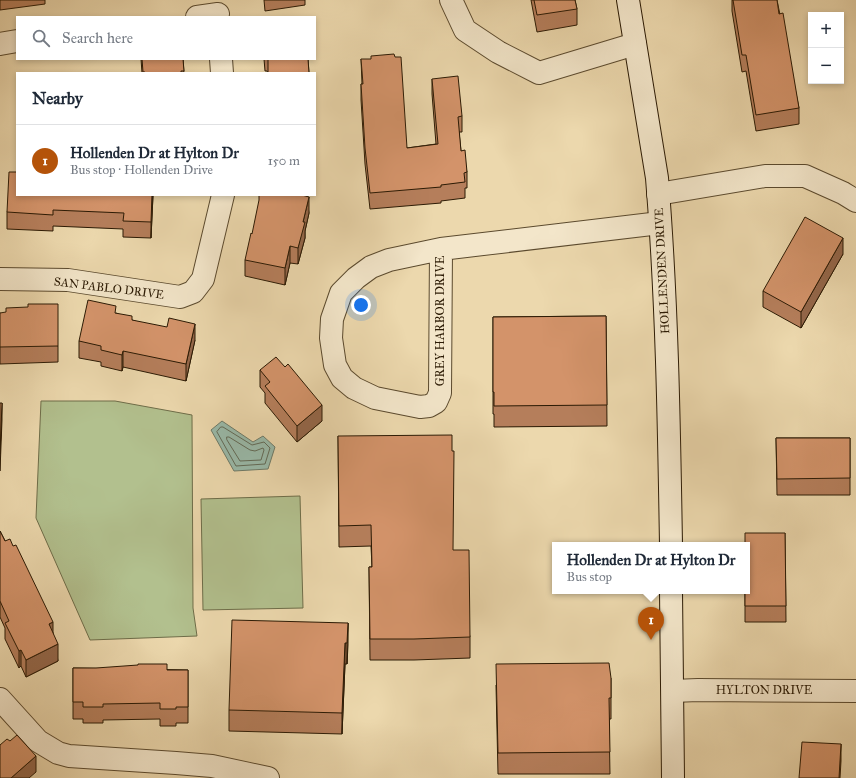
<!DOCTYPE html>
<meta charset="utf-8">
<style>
body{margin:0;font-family:"IM FELL Great Primer",serif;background:#f2f2f3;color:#1f2937}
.controls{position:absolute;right:12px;top:12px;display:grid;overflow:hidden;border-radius:0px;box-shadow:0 2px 6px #0003}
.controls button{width:36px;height:36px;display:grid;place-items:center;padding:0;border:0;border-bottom:1px solid #e0e1e3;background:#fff;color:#1f2937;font:20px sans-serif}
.you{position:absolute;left:361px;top:305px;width:14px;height:14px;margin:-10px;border:3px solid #fff;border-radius:50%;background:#1a73e8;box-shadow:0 0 0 6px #1a73e833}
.badge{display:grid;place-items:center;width:26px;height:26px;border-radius:50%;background:#b45309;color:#fff;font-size:13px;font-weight:700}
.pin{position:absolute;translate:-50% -33px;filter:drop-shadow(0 1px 2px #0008)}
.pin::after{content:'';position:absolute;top:21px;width:14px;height:12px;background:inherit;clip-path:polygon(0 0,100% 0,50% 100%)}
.popup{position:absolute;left:552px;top:542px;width:198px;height:52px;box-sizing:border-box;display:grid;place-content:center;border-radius:0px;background:#fff;filter:drop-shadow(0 1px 3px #0005);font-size:13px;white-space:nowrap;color:#747a83}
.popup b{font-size:15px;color:#1f2937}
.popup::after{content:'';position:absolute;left:50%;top:100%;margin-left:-8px;border:8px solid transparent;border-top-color:#fff}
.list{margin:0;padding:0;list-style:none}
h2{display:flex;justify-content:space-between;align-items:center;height:52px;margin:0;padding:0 16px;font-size:17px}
h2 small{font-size:13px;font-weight:400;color:#747a83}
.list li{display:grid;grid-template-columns:26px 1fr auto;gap:12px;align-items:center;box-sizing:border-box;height:72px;padding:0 16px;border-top:1px solid #e0e1e3}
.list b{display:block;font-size:15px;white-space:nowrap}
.list p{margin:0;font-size:13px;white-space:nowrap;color:#747a83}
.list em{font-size:13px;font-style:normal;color:#747a83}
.icon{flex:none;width:22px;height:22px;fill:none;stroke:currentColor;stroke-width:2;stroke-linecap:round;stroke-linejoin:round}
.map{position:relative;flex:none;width:856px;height:778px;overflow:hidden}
.search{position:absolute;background:#fff;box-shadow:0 2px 6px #0003;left:16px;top:16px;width:300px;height:44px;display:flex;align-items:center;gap:10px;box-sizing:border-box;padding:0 14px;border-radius:0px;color:#747a83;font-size:15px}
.panel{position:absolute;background:#fff;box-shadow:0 2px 6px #0003;left:16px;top:72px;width:300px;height:124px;border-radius:0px}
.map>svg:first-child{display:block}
.green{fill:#b2c08e;stroke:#6e6d49}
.water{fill:#99baaa;stroke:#6d7a68}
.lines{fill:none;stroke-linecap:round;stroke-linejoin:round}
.shore{stroke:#626a57;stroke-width:1}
.street-casing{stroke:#5b4a2e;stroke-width:24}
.secondary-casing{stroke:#2b1a04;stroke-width:24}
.street{stroke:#f3e6ca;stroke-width:22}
.secondary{stroke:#f3e6ca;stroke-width:22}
.wall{fill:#b57e5b;stroke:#2b1a04}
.shaded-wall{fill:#94674a;stroke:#2b1a04}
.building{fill:#d3936a;stroke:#2b1a04}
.labels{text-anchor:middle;stroke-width:3.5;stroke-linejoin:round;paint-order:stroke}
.street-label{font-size:12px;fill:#2b1a04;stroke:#f3e6ca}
</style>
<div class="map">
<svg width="856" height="778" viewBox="0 0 856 778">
<rect width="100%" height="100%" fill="#ecd8ad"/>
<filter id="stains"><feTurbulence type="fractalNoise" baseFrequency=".005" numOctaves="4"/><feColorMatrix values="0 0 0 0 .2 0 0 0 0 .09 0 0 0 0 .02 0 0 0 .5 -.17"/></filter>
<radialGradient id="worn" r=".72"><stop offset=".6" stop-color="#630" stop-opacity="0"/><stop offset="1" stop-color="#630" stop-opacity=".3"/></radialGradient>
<path class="green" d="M41,401h74l77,14 1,193 4,28 -107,4 -54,-122z
M300,496l3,112 -100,2 -2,-111z"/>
<path class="water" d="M222,421l31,21 10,-6 12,11 -7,22 -34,2 -23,-41z"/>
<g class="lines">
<path class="shore" d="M221,427h2l29,18 12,-3 6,6 -5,16 -29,2 -19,-34z
M227,437h2l21,13 5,1 8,-3 1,2 -3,10 -21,1 -13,-21z"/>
<g class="street-casing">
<path id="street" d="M451,0l14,30 33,22 41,21 96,-29
M197,17l21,-3
M0,44l17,-3
M221,59l1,14
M658,194l107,-18h40l38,17 13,8
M441,249l-1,144 -4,9 -7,4 -9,1 -45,-9 -21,-10 -12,-10 -7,-13 -4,-27 1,-19 9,-26 15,-15 15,-11 18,-7 52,-11 219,-26
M0,279l68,1 112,17 13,-5 10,-13 20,-84
M673,691l25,-1 158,1
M0,699l38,42 20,12 11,3 107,7 36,3 56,12"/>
</g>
<g class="secondary-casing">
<path id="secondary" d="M628,0l29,178c10,122 12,245 14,367
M671,591l2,187"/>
</g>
<use href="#street" class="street"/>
<use href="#secondary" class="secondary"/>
</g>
<path class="wall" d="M0,0h45v4l-45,6z
M264,0h41v5l-40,6z
M531,0h44l2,9v16l-40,7z
M732,0h45l22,108v16l-43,7 -10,-60 -4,1 -10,-61z
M141,59h42l1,14h-42z
M264,59h44l1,14h-41l-1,-2h-2z
M361,59l46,89 29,-4 -4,-50v-15l30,37v16h-3l2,19 6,21v16h-2v10l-24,3v2l-71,6 -5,-45 -4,-64v-16h1z
M17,195h136l-2,43 -28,-1v-8l-70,-3v5l-46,-2v-17z
M306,195l3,18 -4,18v7l-7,26 -8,-1 -5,22 -40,-9v-16z
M843,254l-42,74 -38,-21v-16z
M0,313l58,33v16l-58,2z
M116,313l16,7 63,20 -9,41 -63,-14 -1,4 -21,-5v-4l-22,-4v-17z
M606,316l1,110 -113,1v-13h-1v-97z
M285,367l37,54 -25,21 -32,-39v-10l-5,-6v-17z
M338,436l115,114 17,87v21l-56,2h-44l-1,-93h3l-1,-21 -32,1z
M776,438h74v57h-73z
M0,531l53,102 5,28 -32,16 -5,-11 -2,2 -14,-29v-11l-5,-11z
M785,533l1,89h-41v-31z
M348,623l-1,41h-2l-3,70 -113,-3v-21z
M73,668l115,2v53h-12v3h-16v-7l-57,1v3h-20v-4h-10z
M611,678v41h-2l1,55h-112l-2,-89z"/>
<path class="shaded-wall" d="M152,195h1l-2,43v-16z
M309,197v16l-4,18v7l-7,26v-16l5,-26z
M843,238v16l-42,74v-16z
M290,246v17l-5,22v-17z
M195,324v16l-9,41v-17z
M123,351v16l-1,4v-16z
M2,403v17l-2,51v-17z
M322,405v16l-25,21v-16z
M53,622v17l-4,-15z
M348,623v22l-1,19v-21z
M345,643v21l-3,70v-21z
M58,644v17l-32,16v-17z
M21,650v16l-2,2v-17z
M841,744v17l-1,17h-1z
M36,756v16l-7,6h-18z"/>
<path class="building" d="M534,0h41l2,9 -40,6z
M733,0h44l2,14 4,-1 16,95 -43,7 -10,-60h-4z
M394,54l1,3h6l6,91 31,-4 -6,-65 26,-3 4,40 -4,1 3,34 4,-1 2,22 -3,1 1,9 -24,3v2l-71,6 -5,-45 -4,-64h2l-2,-25h10v-3z
M142,59h41l1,12h-3v2h-36v-1h-2z
M268,59h40l1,14h-41z
M9,172h8v23h135l-1,27 -28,-1 1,-8 -71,-3v5l-46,-3z
M259,195h43l7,2 -6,25h2l-7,26 -8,-2 -5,22 -40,-8 6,-27 1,1 7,-34z
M805,217l38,21 -42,74 -38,-21z
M88,300l28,6 -1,7 17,3v4l35,7 2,-9 26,6 -9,40 -63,-13 -1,4 -21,-5v-4l-22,-5z
M28,304h30v42l-58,1v-34l6,-1v-4l22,-1z
M606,316l1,89 -113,1v-14h-1v-75z
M276,357l9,10 3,-3 34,41 -25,21 -32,-40 5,-4 -10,-12z
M0,403h2l-2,51z
M452,435v16h2l-1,99h16l1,87 -56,2h-44l-1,-72h3l-1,-42 -32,1 -1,-90z
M776,438h74v40l-73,1z
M0,531l5,10 5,-2 3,7 3,-1 37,77 -4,2 9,20 -32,16 -5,-10 -2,1 -14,-28 4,-2 -9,-20z
M745,533h40l1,73h-41v-15h2v-46h-2z
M232,620l116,3 -1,20h-2l-3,70 -113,-3z
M609,663l2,15v20h-2l1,54 -112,1 -2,-89z
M138,664h29v6h21v37h-12v2h-16v-6l-57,1v3h-20v-5h-10v-34h23l42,-3z
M17,735l19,21 -25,22h-11v-33l7,-6 3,2z
M802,742l39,2 -2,34h-40z"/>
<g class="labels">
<g class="street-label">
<text transform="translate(662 271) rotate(-93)" y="4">HOLLENDEN DRIVE</text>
<text transform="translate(109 288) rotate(7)" y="4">SAN PABLO DRIVE</text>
<text transform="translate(440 321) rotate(-90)" y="4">GREY HARBOR DRIVE</text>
<text x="764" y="694">HYLTON DRIVE</text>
</g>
</g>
<rect width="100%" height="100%" filter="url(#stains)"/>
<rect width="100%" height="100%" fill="url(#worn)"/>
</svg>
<div class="controls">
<button>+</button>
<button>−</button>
</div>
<div class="you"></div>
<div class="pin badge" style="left:651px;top:640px">1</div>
<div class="popup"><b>Hollenden Dr at Hylton Dr</b>Bus stop</div>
<div class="search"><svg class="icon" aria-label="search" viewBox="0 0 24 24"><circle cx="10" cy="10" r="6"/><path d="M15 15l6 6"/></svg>Search here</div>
<section class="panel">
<h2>Nearby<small></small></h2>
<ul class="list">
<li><span class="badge">1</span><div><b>Hollenden Dr at Hylton Dr</b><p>Bus stop · Hollenden Drive</p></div><em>150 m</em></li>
</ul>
</section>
</div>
